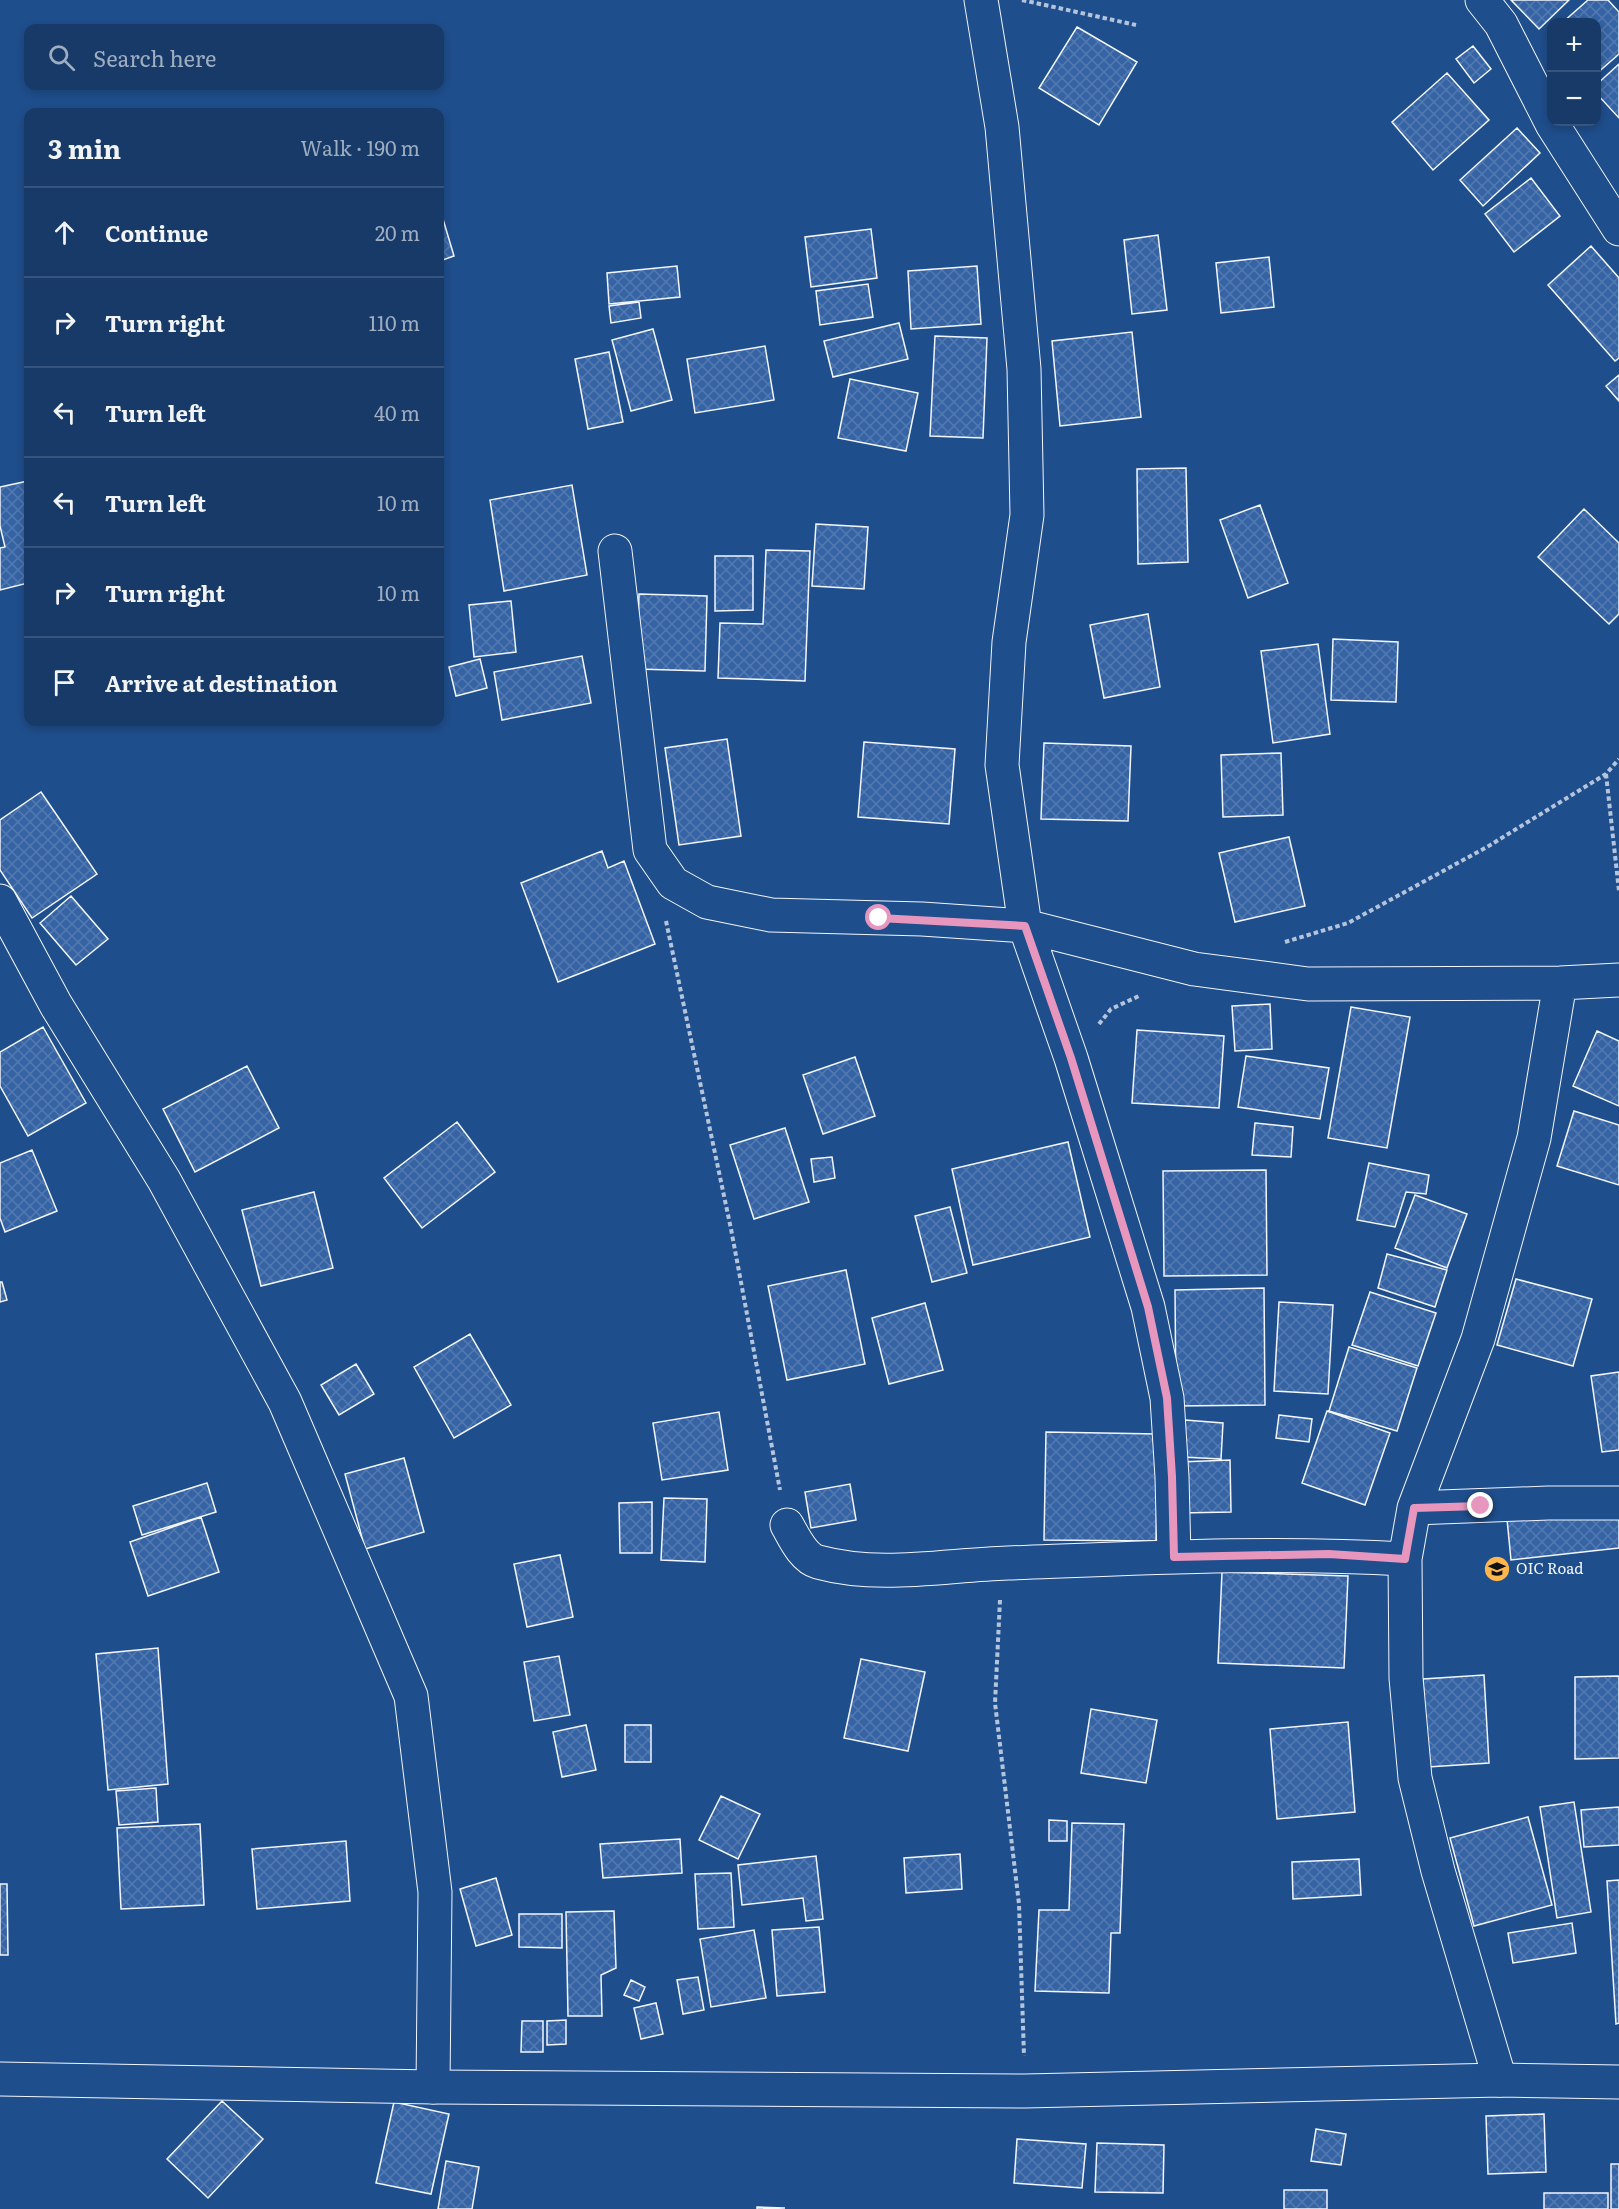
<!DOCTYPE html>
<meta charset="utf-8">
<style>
body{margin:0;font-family:Literata,serif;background:#244571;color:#f1f3f6}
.controls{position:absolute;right:18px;top:18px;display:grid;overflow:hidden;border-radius:12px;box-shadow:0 3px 9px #0003}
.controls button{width:54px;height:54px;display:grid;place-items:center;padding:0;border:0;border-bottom:2px solid #36547d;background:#173a69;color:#f1f3f6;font:30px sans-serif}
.stop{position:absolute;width:18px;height:18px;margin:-14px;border:4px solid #e797bd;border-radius:50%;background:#fff}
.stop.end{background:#e797bd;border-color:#fff;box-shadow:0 2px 6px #0008}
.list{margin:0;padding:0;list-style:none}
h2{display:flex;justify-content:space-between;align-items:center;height:78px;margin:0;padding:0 24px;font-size:26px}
h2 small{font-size:20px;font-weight:400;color:#9eadc0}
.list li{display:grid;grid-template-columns:39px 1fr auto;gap:18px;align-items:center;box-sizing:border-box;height:90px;padding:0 24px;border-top:2px solid #36547d}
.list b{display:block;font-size:22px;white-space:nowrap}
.list em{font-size:20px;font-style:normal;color:#9eadc0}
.icon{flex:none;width:33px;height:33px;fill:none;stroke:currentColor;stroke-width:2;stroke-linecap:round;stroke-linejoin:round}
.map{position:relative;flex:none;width:1619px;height:2209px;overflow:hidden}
.search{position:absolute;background:#173a69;box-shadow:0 3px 9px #0003;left:24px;top:24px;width:420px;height:66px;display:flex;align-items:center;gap:15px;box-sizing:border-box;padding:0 21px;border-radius:12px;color:#9eadc0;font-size:22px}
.panel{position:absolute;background:#173a69;box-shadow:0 3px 9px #0003;left:24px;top:108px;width:420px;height:618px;border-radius:12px}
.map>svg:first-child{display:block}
.building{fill:url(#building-cross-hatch);stroke:#f2f6ff;stroke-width:1.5}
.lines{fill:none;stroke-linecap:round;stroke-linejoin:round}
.minor-casing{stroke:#f2f6ff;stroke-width:35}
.major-casing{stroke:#f2f6ff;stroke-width:35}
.path{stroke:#b3c4dc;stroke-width:4;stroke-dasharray:4.5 3;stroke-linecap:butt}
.minor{stroke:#1f4e8c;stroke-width:33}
.major{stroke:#1f4e8c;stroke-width:33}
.route{stroke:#e797bd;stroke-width:8}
.labels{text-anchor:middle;stroke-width:4.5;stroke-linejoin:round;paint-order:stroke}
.poi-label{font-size:15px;fill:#f2f6ff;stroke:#1f4e8c;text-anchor:start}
</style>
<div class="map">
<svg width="1619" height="2209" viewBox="0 0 1619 2209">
<defs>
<pattern id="building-cross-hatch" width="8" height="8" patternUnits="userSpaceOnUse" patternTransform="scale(1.5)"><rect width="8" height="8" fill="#3563a3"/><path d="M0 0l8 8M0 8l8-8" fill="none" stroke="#537ab1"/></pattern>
</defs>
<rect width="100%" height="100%" fill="#1f4e8c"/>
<path class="building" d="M1511,0h58l-30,29z
M1588,0h20l11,12v42l-23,20v-52h-33z
M1077,27l60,35 -38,63 -60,-37z
M1473,46l18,23 -17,14 -18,-24z
M1619,64v54l-23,-25v-8z
M1447,73l42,47 -56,50 -41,-48z
M1517,128l23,25 -57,53 -23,-26z
M1531,178l29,38 -46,36 -29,-38z
M440,209l14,47 -14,5z
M871,229l6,49 -66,9 -6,-50z
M1158,235l9,75 -35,4 -8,-74z
M1591,246l28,32v80l-4,3 -67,-76z
M1269,257l5,50 -53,6 -5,-50z
M677,266l3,31 -71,7 -2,-31z
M977,266l4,58 -70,5 -3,-58z
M868,284l5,33 -53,8 -4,-34z
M639,302l2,16 -30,5 -2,-17z
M899,323l9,36 -75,18 -9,-36z
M653,329l19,71 -41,11 -19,-71z
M1132,332l9,85 -81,9 -8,-85z
M935,336l52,2 -4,100 -53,-2z
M765,346l9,54 -79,13 -8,-54z
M609,352l14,70 -35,7 -13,-70z
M1619,375v26l-13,-15z
M850,379l68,14 -12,58 -68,-13z
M1186,468l2,94 -50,2 -1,-95z
M28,481v102l-28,7v-42l5,-1 -5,-21v-39z
M572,485l15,90 -83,16 -14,-91z
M1260,505l28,78 -40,15 -28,-78z
M1584,509l35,34v71l-10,10 -71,-67z
M816,524l52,3 -4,62 -52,-3z
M766,550l44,1 -5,130 -87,-3 2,-55 43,1z
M715,556h38v54l-38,1z
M639,594l68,2 -2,75 -68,-2z
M511,601l5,51 -42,5 -5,-52z
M1148,614l12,73 -56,11 -14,-73z
M1333,639l65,3 -2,60 -65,-2z
M1318,644l12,90 -57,9 -12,-92z
M582,656l9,47 -89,17 -8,-48z
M480,659l7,29 -31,8 -7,-29z
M727,739l14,97 -62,9 -14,-97z
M864,742l91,7 -6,75 -91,-7z
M1044,743l87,3 -3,75 -87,-2z
M1281,753l2,62 -60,2 -2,-62z
M41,792l56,82 -65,44 -32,-48v-50z
M1289,837l16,69 -70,16 -16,-69z
M602,851l6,17 16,-7 31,83 -97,38 -37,-99z
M71,896l37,43 -32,26 -36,-42z
M1270,1004l2,45 -37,2 -3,-45z
M1351,1007l59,10 -23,131 -59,-10z
M43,1027l43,76 -58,33 -28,-50v-34z
M1137,1030l87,6 -5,72 -87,-5z
M1597,1031l22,10v65l-46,-20z
M1246,1056l83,12 -9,51 -82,-12z
M855,1057l20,59 -52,18 -20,-59z
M247,1066l32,62 -84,44 -32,-63z
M1574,1111l45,14v60l-62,-19z
M457,1122l38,50 -73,56 -38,-50z
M1255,1123l38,4 -2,30 -39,-2z
M785,1128l24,74 -55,17 -24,-74z
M1068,1142l22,95 -117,28 -21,-96z
M32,1150l25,61 -52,21 -5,-14v-55z
M832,1157l3,21 -21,4 -3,-23z
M1369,1163l60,12 -3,19 -20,-2 -11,35 -38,-7z
M1266,1170l1,105 -103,1 -1,-105z
M314,1192l19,76 -72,18 -19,-76z
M1415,1195l52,19 -20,54 -52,-20z
M950,1207l17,66 -35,9 -17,-66z
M1387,1254l60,16 -12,37 -57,-19z
M846,1270l19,94 -78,16 -19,-94z
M1516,1279l76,20 -19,67 -76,-21z
M0,1282h2l5,18 -7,2z
M1264,1288l1,117 -89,1 -1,-116z
M1370,1292l66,21 -18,53 -66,-21z
M1279,1302l54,3 -5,89 -54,-3z
M925,1303l18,67 -54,14 -17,-66z
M470,1334l41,71 -57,33 -40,-71z
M1349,1347l68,21 -20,63 -68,-20z
M356,1364l18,30 -35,21 -18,-30z
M1619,1372v78l-17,2 -11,-76z
M1327,1411l63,22 -25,72 -63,-22z
M719,1412l9,58 -66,10 -9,-57z
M1279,1415l33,4 -3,23 -33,-4z
M1185,1420l38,3 -2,36 -39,-2z
M1046,1432l112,2 -2,107 -112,-1z
M404,1458l20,74 -59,17 -20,-75z
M1230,1460l1,52 -51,1 -1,-51z
M207,1483l9,29 -74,23 -9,-29z
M850,1484l6,36 -45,8 -6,-36z
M664,1498l43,1 -2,63 -44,-2z
M652,1502v51h-32l-1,-50z
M1619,1506v42l-108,12 -4,-41z
M201,1517l18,55 -71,24 -18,-54z
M560,1555l13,62 -46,10 -13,-63z
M1222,1572l126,4 -4,92 -126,-5z
M158,1648l10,136 -60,6 -12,-136z
M559,1656l11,59 -36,6 -10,-59z
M861,1659l64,13 -17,79 -64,-13z
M1484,1675l5,88 -61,4 -5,-88z
M1619,1676v82l-44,1v-82z
M1091,1709l66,11 -11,63 -65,-10z
M1348,1722l7,90 -78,7 -7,-90z
M586,1725l10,45 -34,7 -9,-45z
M625,1725h26v37h-26z
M156,1788l2,34 -39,3 -3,-34z
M721,1796l39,18 -22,45 -39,-19z
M1574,1802l17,110 -34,6 -17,-111z
M1619,1807v38l-35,2 -3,-37z
M1528,1817l24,88 -78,21 -24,-88z
M1049,1820l18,1v20h-18z
M1072,1823l52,1 -4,109h-9l-2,60 -74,-2 4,-81h30z
M200,1824l4,81 -83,4 -4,-81z
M680,1839l2,34 -79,5 -3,-34z
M346,1841l4,60 -93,8 -5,-60z
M960,1854l2,35 -56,4 -2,-35z
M816,1856l7,63 -17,2 -3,-23 -61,7 -4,-40z
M1359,1859l2,36 -68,4 -1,-37z
M731,1873l3,54 -36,2 -3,-55z
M496,1878l16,57 -36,11 -16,-57z
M1619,1880v143l-3,1 -9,-143z
M0,1884h7l1,71h-8z
M614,1911l2,57 -15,7 1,41h-34l-2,-104z
M519,1914h43v34l-43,-1z
M1572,1923l4,30 -63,10 -5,-30z
M819,1927l6,65 -48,4 -5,-66z
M754,1930l12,68 -55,9 -11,-68z
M698,1977l6,33 -21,4 -6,-34z
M631,1980l14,7 -6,14 -15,-6z
M656,2003l7,31 -22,5 -7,-31z
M566,2020v24l-19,1v-24z
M522,2021h21v31h-22z
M222,2101l41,38 -55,59 -41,-39z
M394,2102l55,12 -18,80 -55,-11z
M1544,2114l2,58 -58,2 -2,-58z
M1316,2129l30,5 -5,31 -30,-4z
M1017,2139l69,5 -4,44 -68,-5z
M1097,2143l67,2 -1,48 -68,-1z
M446,2161l33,6 -7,42h-34z
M1611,2164h8v45h-8z
M1284,2190h43v19h-43z
M1544,2193h64v16h-64z
M757,2207l28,1 -28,1z"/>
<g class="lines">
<g class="minor-casing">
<path id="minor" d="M981,0l21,127 22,242 3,146 -18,127 -7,123 23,161 46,132 77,249 19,91 5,79 2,80
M1482,0l19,24 51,100 67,105
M615,551l35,299 23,33 34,19 64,13 151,4 103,7 169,43 114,15 252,-1 59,-3
M0,901l56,104 108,175 121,222 126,294 24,196 -2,195
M1414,1508l134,-5h71
M787,1525c7,12 16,33 31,37 62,17 127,3 190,1 132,-5 265,-12 397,-4
M1500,2080l-62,-209 -23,-93 -9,-100 -1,-119 9,-51 64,-169 56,-201 26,-155"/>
</g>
<g class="major-casing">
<path id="major" d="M0,2079l433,8 592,4 475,-11 119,2"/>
</g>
<path class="path" d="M1022,0l114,25
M1606,774l13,117
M666,921l65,308 49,261
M1285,942l63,-19 139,-76 119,-73 13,-15
M1099,1024l12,-15 30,-14
M1000,1600l-5,103 24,201 5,152"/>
<use href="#minor" class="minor"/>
<use href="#major" class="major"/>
</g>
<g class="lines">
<path class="route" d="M879,918l146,8 46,132 77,249 19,91 5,79 2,80 155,-3 76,5 9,-51 67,-2"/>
</g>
<defs>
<g id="school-disc" transform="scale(1.35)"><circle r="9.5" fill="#ffb74d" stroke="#1f4e8c"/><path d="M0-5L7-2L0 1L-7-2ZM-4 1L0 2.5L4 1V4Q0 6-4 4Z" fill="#111"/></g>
</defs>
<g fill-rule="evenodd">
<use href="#school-disc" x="1497" y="1569"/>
</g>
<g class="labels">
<g class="poi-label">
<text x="1516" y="1574">OIC Road</text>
</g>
</g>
</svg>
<div class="controls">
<button>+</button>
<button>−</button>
</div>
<div class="stop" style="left:879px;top:918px"></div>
<div class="stop end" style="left:1481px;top:1506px"></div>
<div class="search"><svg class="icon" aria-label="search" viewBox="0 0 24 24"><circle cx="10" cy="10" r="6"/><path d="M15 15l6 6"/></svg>Search here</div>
<section class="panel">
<h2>3 min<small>Walk · 190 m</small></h2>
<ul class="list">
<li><svg class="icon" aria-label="ahead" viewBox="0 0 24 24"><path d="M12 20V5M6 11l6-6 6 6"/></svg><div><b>Continue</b></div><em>20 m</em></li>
<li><svg class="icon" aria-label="right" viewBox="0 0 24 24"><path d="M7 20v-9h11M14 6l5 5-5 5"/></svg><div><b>Turn right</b></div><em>110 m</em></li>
<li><svg class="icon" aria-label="left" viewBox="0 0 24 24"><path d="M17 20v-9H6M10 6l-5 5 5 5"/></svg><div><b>Turn left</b></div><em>40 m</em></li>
<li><svg class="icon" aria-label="left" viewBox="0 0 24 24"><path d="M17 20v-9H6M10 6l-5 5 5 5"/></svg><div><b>Turn left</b></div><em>10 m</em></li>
<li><svg class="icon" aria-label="right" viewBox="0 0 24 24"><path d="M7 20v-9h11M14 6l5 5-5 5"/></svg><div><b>Turn right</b></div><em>10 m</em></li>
<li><svg class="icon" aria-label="arrive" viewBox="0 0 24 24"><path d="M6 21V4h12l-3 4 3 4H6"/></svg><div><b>Arrive at destination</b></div></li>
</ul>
</section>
</div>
